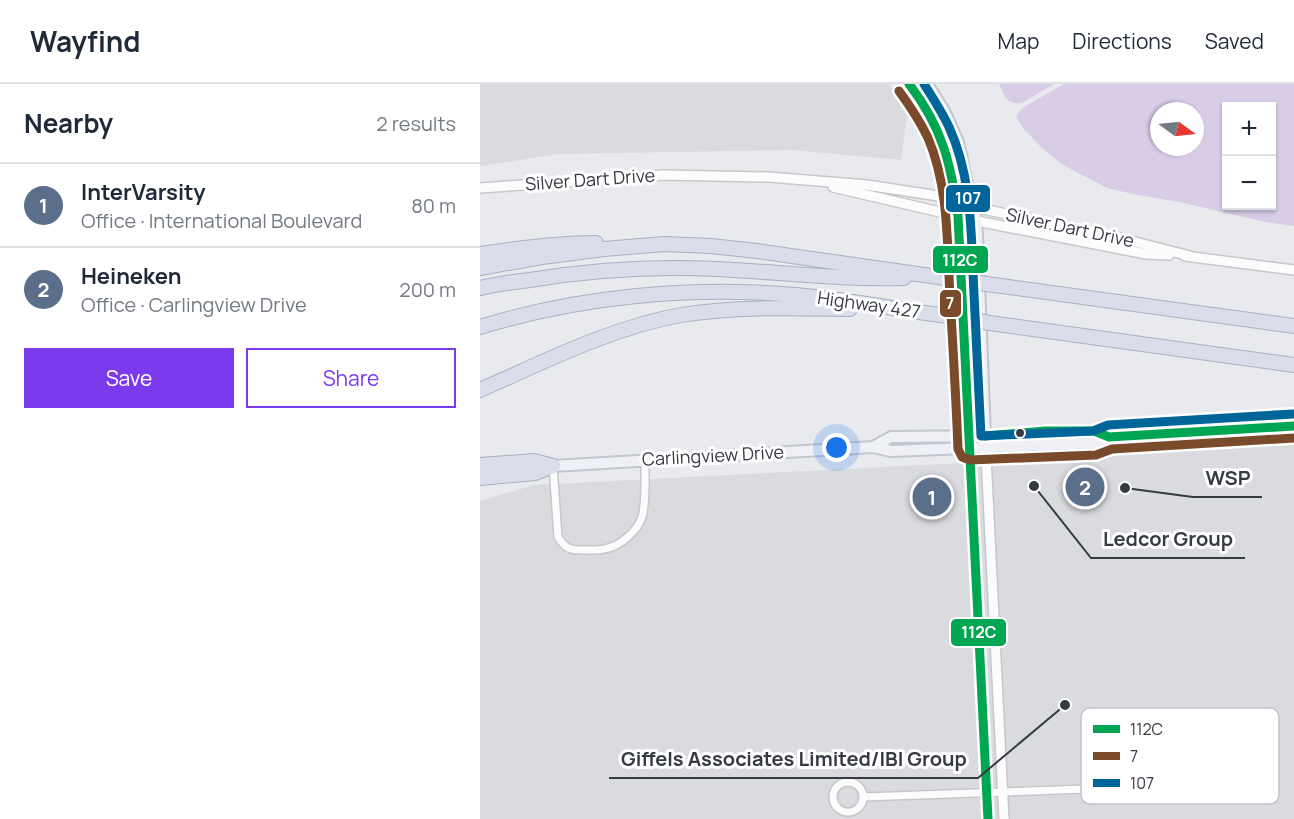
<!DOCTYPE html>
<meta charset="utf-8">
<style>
body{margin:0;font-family:Manrope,sans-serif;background:#f2f2f3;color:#1f2937}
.controls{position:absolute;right:18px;top:18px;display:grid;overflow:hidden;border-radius:0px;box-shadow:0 2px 4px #0004}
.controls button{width:54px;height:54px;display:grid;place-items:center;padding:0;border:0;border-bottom:2px solid #e0e1e3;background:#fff;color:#1f2937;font:30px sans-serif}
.compass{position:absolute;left:670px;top:18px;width:54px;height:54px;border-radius:50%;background:#fff;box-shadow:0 2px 4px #0004;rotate:105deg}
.you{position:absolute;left:357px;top:364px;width:21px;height:21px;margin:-15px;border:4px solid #fff;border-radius:50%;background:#1a73e8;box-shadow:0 0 0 9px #1a73e833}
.badge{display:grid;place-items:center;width:39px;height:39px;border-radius:50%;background:#7c3aed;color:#fff;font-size:20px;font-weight:700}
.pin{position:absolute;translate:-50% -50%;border:3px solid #fff;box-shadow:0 2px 6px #0006}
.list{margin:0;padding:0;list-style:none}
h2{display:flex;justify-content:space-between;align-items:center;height:78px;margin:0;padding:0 24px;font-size:26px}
h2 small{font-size:20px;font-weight:400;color:#747a83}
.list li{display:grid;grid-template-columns:39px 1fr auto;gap:18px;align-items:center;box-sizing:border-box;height:84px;padding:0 24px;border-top:2px solid #e0e1e3}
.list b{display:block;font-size:22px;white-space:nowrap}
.list p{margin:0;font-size:20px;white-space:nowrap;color:#747a83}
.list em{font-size:20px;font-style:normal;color:#747a83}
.actions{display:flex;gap:12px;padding:18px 24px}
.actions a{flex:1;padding:14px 0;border:2px solid #7c3aed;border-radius:0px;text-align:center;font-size:21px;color:#7c3aed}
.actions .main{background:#7c3aed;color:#fff}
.map{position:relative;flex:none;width:814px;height:735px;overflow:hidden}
header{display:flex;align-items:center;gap:36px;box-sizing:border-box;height:84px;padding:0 30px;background:#fff;border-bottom:2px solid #e0e1e3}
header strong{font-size:28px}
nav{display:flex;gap:33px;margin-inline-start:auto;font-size:21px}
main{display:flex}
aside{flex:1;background:#fff}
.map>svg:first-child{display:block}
.industrial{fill:#d9dbdf}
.green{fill:#d8cce7;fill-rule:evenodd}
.parking{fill:#dadbdf}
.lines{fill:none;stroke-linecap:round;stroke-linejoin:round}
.minor-casing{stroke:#c7c8cc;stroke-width:10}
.tertiary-casing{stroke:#c7c8cc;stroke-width:12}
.secondary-casing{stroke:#c4c6cf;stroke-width:14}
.motorway-casing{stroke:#a7b0c3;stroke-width:16}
.minor{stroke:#fcfcfc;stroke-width:7}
.tertiary{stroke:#fcfcfc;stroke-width:9}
.secondary{stroke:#eff0f5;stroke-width:10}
.motorway{stroke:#dadeea;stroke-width:14}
.motorway-bridge-casing{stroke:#a7b0c3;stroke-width:16;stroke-linecap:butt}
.motorway-bridge{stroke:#dadeea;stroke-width:14}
.bus-1-casing{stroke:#fff;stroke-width:14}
.bus-2-casing{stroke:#fff;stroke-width:14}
.bus-3-casing{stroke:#fff;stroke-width:14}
.bus-1{stroke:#00a651;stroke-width:9}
.bus-2{stroke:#7a4b2a;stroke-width:9}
.bus-3{stroke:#069;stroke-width:9}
.bus-dot{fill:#363a43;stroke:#fff;stroke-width:2}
.labels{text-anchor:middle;stroke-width:6;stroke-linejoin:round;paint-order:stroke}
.street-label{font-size:18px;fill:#363a43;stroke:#fff}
.key{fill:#fff;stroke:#c3c4c7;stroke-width:1.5}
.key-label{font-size:16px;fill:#363a43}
.leader{fill:none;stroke:#363a43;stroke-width:2}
.callout-dot{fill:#363a43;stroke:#fff;stroke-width:2}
.callout-label{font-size:20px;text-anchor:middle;font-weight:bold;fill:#363a43;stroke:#fff;stroke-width:6;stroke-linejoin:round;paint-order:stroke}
.line-badge{stroke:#fff;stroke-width:2}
.badge-label{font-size:16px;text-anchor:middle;font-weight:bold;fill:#fff}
</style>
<header>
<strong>Wayfind</strong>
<nav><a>Map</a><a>Directions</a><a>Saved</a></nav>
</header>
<main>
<aside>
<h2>Nearby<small>2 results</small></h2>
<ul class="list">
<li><span class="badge" style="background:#5c6f8a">1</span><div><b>InterVarsity</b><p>Office · International Boulevard</p></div><em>80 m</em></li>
<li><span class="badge" style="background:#5c6f8a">2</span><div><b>Heineken</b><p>Office · Carlingview Drive</p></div><em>200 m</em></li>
</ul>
<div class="actions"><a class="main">Save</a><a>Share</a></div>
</aside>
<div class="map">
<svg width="814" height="735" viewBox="0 0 814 735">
<rect width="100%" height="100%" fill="#e9eaee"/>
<path class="industrial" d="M814,360v375h-814v-318l54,-16 467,-24z"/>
<path class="green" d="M519,0h55l-32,19c-16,2 -17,-7 -23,-19z
M584,0h230v142l-29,-4 -86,-20 -46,-8 -26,-6 -44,-23 -21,-17 -18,-19 -8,-12 3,-5 5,-5zM746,22h46v100h-46zM679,27h36v36h-36z"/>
<path class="parking" d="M0,0h409l19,25 -7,51 -108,-10 -234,4 -79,12z
M756,381l10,146 -7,1v8l-68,4 -1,-18 33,-2 -1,-12 21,-2 -5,-64 10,-1 -4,-59z
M364,385l-2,5 -41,4 3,-5z
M318,407l2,22 -9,1 -2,-22z
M48,429l2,13h6l1,37 -4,8 -1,32 -21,2 -2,-50h-8l-1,-14 -20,2v-26z
M426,435l1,13 29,-2v-7l24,-1 2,36 -7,1 3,60 -82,5 -5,-103z
M0,463l2,4h3l4,36 -9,1z
M651,485l4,54 -104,8 -3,-54z
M814,539v72l-72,4 -1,-22 23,-2 -2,-49z
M669,559l6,120 -88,8v-18l44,-6 -6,-101z
M477,562h10l7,129 -87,5 -1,-13 77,-5 -2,-43 -5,-1 -2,-26 6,-1z
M446,612l1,25 -38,3 -1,-26z
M715,613l7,3 -15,30 -7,-3z
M291,638h21l1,37h-7l1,37h-15z
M402,664l-1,17 -10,6 -53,2 -5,-8 60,-3 3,-13z
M697,718v17h-13v-15z
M340,728v7h-146v-1z"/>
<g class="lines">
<g class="minor-casing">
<path id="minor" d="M73,382l5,71c9,15 16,13 32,13 4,0 9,0 14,-1 15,-2 33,-17 38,-32 4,-12 3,-42 3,-57
M662 701a12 12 0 1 1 24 0a12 12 0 1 1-24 0Z
M353 713a15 15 0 1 1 30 0a15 15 0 1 1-30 0Z
M383,713l279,-10"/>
</g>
<g class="tertiary-casing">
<path id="tertiary" d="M353,103l154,36 159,31 23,1
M0,104l183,-13 106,2 98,8 78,12 38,12 137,29 70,18
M705,172l109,14
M490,352l18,383
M505,352l19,383"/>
</g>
<g class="secondary-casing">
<path id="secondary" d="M429,0c52,63 48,128 52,205 3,49 6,98 9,147
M447,0l17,27 14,31 11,50 5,15 3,26 8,203
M393,363l18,-10 103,-1 51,-5h49l15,6
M73,382l320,-19 18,4 205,-8 13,-6 185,-11"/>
</g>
<g class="motorway-casing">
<path id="motorway" d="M0,170c39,-6 76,-11 116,-11
M0,184l62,-11 62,-8 60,-5 47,2 46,5 195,28
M507,200l307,42
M0,204c16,-4 33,-6 50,-8 61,-10 124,-14 187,-11 62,3 124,11 187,9
M510,239l304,42
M0,243c101,-31 211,-41 316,-32 53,5 106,15 158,22
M0,306c66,-29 130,-62 201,-75 56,-9 113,-7 169,-6
M0,381l54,-4 19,5
M0,394l55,-5 18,-7"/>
</g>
<use href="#minor" class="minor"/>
<use href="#tertiary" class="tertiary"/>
<use href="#secondary" class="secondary"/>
<use href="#motorway" class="motorway"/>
<g class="motorway-bridge-casing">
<path id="motorway-bridge" d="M472,195l35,5
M474,233l36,6"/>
</g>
<use href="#motorway-bridge" class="motorway-bridge"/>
<g class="bus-1-casing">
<path id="bus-1" d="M429,0c33,43 42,79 49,132l30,603
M505,352l60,-5h49l15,6 185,-11"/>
</g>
<g class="bus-2-casing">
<path id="bus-2" d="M419,7c11,15 21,30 29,47 21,49 19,106 22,159 3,50 6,101 8,152l4,8 8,3 126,-5 16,-6 182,-11"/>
</g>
<g class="bus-3-casing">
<path id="bus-3" d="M444,0c9,14 18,28 25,43 24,52 22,112 25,167 2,47 5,94 7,142l112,-5 15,-6 185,-11"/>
</g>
<use href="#bus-1" class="bus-1"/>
<use href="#bus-2" class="bus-2"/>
<use href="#bus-3" class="bus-3"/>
</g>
<circle class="bus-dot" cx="540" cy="349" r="5"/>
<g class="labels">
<g class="street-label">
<text transform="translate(110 96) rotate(-4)" y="6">Silver Dart Drive</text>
<text transform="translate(590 144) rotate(12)" y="6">Silver Dart Drive</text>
<text transform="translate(389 221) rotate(8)" y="6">Highway 427</text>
<text transform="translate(233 372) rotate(-3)" y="6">Carlingview Drive</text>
</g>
</g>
<rect x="601" y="624" width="198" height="96" rx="9" class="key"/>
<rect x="613" y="641" width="27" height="8" fill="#00a651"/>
<rect x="613" y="668" width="27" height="8" fill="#7a4b2a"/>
<rect x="613" y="695" width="27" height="8" fill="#069"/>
<g class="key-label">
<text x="650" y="651">112C</text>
<text x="650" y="678">7</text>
<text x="650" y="705">107</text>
</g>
<path class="leader" d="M645 404L713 413H782M554 402L611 474H765M585 621L498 694H129"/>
<g class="callout-dot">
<circle cx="645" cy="404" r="6"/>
<circle cx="554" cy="402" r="6"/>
<circle cx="585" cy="621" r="6"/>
</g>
<g class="callout-label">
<text x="748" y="401">WSP</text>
<text x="688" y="462">Ledcor Group</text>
<text x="314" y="682">Giffels Associates Limited/IBI Group</text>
</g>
<g class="line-badge">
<rect x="465" y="100" width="46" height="29" rx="6" fill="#069"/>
<rect x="452" y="161" width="57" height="29" rx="6" fill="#00a651"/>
<rect x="459" y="205" width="23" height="29" rx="6" fill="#7a4b2a"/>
<rect x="470" y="534" width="57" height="29" rx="6" fill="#00a651"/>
</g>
<g class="badge-label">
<text x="488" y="120">107</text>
<text x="480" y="182">112C</text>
<text x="470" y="225">7</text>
<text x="499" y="554">112C</text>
</g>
</svg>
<div class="controls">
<button>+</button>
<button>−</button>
</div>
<svg class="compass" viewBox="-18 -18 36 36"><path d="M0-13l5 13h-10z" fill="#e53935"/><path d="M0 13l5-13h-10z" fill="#747a83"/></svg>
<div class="you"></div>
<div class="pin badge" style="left:452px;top:413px;background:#5c6f8a">1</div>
<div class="pin badge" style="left:605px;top:403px;background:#5c6f8a">2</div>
</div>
</main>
